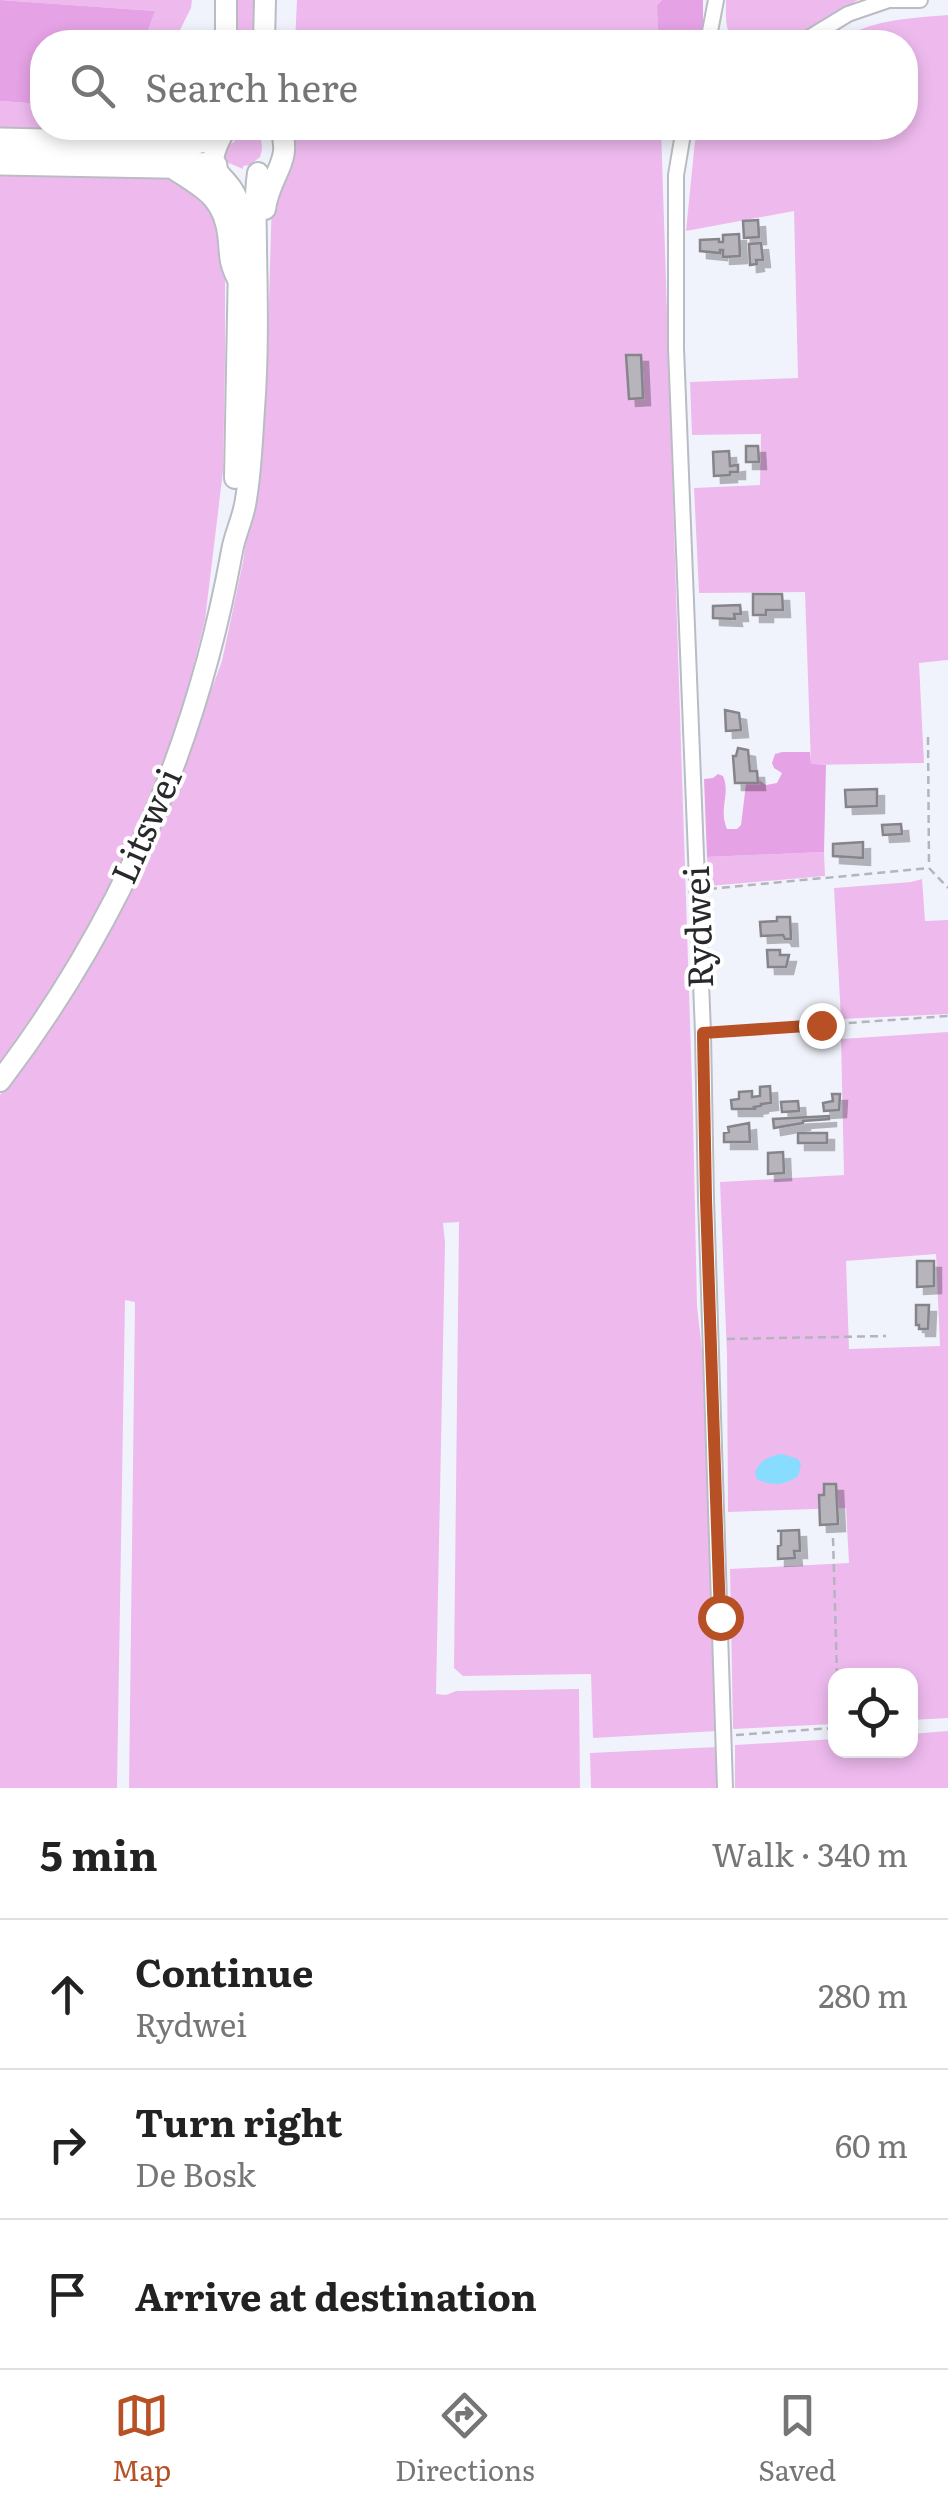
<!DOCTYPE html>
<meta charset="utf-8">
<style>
body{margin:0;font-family:Literata,serif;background:#f6f6f6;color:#222}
.controls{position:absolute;right:30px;bottom:30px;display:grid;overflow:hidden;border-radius:20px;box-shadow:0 5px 15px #0003}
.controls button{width:90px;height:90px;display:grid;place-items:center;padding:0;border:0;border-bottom:2px solid #e0e0e0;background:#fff;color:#222;font:50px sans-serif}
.stop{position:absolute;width:30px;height:30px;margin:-22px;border:8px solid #b75125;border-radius:50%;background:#fff}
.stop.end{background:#b75125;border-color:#fff;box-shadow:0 2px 10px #0008}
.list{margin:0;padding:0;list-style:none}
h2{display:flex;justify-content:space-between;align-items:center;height:130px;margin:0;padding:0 40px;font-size:42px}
h2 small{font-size:32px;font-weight:400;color:#767676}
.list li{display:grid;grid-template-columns:65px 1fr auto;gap:30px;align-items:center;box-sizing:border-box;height:150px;padding:0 40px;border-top:2px solid #e0e0e0}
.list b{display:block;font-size:38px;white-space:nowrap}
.list p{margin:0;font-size:32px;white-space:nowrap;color:#767676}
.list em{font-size:32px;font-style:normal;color:#767676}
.icon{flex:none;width:55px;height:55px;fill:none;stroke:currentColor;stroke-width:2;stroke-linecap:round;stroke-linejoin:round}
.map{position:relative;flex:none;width:948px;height:1788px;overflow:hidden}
.search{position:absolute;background:#fff;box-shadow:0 5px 15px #0003;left:30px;right:30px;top:30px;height:110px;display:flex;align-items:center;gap:25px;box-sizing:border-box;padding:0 35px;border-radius:40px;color:#767676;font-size:38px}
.sheet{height:580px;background:#fff}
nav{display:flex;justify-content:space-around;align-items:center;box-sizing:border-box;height:140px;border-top:2px solid #e0e0e0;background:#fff;font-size:28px;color:#767676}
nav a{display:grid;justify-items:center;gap:5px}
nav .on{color:#b75125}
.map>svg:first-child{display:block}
.green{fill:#eebaee;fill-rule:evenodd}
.forest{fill:#e5a2e5}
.water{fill:#88ddfe}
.building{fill:#b7b4bc;stroke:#86848b;stroke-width:2.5;filter:url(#shadow)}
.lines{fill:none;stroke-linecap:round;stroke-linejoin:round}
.street-casing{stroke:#babcc4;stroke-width:18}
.primary-casing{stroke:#babcc4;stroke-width:24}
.highway-casing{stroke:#babcc4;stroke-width:29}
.path{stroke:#b3b4bc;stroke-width:2.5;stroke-dasharray:8 5;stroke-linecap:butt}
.street{stroke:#fff;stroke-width:14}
.primary{stroke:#fff;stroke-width:20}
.highway{stroke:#fff;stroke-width:25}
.route{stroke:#b75125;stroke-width:12}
.labels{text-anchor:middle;stroke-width:8;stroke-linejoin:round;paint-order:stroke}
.street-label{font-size:35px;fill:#29292d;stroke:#fff}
</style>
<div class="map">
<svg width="948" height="1788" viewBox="0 0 948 1788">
<defs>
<filter id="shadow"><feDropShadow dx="7" dy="7" stdDeviation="0" flood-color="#0004"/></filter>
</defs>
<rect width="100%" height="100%" fill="#f1f3fc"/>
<path class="green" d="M0,0h192l-1,8 -17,34h-30l11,-31z
M233,0h24l-2,42h-22z
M297,0h365l-5,5 1,37h-363z
M726,0h132l-72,42h-51c-11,-12 -9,-26 -9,-42z
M948,15v645l-29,3 5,100 -113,2 -6,-173 -106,1 -5,-105 66,-3 1,-51 -69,1 -2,-53 108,-4 -4,-167 -108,20 9,-90 5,-13h206v-86h-73c43,-23 68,-23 115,-27z
M0,101l42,3v24h107l3,8 -152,-4z
M235,128c19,-2 32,9 25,29l-10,8 -7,1v3l-19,-8 3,-14 8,-6z
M289,128h372l32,987 4,191 6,53 9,247 3,18 2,107 -124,7 -2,-64 -128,2 -9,-8 5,-446 -16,1 2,20 -9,451 10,1 10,-4 123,-2 1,99h-451l6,-486 -10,-2 -8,488h-117v-693l59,-82 68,-114 53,-124 42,-114 21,-99 16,-113 8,-76 5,-179z
M0,175l175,2 33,16 17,54v112l-2,112 -18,149 -28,111 -42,104 -37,77 -45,74 -53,76z
M824,852l1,24 -116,10 -2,-29z
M922,879l3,42 23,-1v94l-107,5 -7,-131 77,-6z
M948,1032v686l-37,2 -1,-44h-74l-1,48 -102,5 -3,-160 119,-6 -3,-55 -118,4 -1,-157 -7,-173 124,-7 -3,-136zM936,1254l4,92 -91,3 -3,-88z
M948,1731v57h-213v-43l100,-6 1,11h74l1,-16z
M717,1747l1,41h-127l-1,-35z"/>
<path class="forest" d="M0,0l155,11 -11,31h-102v62l-42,-3z
M662,0h41v27l-4,15h-41l-1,-37z
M782,752h28l1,12 15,1 -2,87 -117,5 -3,-78 9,-1 5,-4 5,2c8,19 -5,32 4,53h10l4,-4 5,-41 10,-6 10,7 11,-2 5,-10 -8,-5 -2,-5 3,-9z"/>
<path class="water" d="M782,1454l16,5 3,6 -3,11c-12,9 -28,11 -41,3l-2,-6c4,-13 15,-17 27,-19z"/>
<path class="building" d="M758,220l1,17 -15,1 -1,-17z
M739,234l1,22 -17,1v-7h-3v3l-20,-2v-11l19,-1v3h4v-7z
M761,243l2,17h-7l1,4 -7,1 -1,-21z
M626,355h15l2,43 -14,1z
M746,446h12l1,16h-13z
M729,451l1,15 8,-1v7h-8v3l-16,1 -1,-24z
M753,594h29l1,16h-17v5h-13z
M740,605l1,9h-7l1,5 -22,-1v-12z
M725,710l14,3 2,17 -15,1z
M738,748l10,2 2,21h7l1,12h-23l-2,-27h3z
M877,789v17l-31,1 -1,-17z
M901,824l1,10 -19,1 -1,-10z
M863,842v16l-30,-2v-12z
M777,917h13l1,22h-6l-2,-4 -22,1 -1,-14 17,-1z
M767,950h13v5h9l-3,12h-18z
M770,1086l1,17 -10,1v2l-7,1 1,2h-23l-1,-9 8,-1v-7l13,-1v6l8,-1v-9z
M832,1094h8l-1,16 -15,1 -1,-8 10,-2z
M798,1101l1,10 -17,1 -1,-10z
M829,1116v3l-26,2v2l-29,5 -1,-9z
M749,1123l1,19h-26v-9l5,-1 -1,-5z
M798,1133h29v10h-29z
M783,1152l1,21 -16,1v-21z
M917,1261h17v25l-17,1z
M916,1305h13l-1,24h-9v-4h-3z
M824,1484h12l2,40 -18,1 -1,-30h5z
M799,1530l1,21h-6l1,7 -17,1v-13l3,-1v-14h-4z"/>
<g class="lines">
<g class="street-casing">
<path id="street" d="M708,42l8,-42
M802,42l46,-28 41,-14h31
M684,128l-8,47v173l27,685 3,166 19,589"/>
</g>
<g class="primary-casing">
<path id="primary" d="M226,42v-42
M264,42l1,-42
M226,128c-31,52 4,39 14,80l-5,270
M265,209c4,-33 29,-49 15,-81
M0,1081c120,-158 197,-336 232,-530 3,-18 12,-34 14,-52 5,-29 6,-61 8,-90 4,-53 3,-107 2,-160 0,-25 -2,-51 2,-76"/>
</g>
<g class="highway-casing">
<path id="highway" d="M0,141l179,4 25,-6
M0,162l214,4
M172,165c31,20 55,30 59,72 2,18 0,22 8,39"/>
</g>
<path class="path" d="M928,737l1,129
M709,889l220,-21 19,20
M719,1032l229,-16
M727,1339l159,-3
M833,1538l4,138
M736,1735l96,-7 4,-5"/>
<use href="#street" class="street"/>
<use href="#primary" class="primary"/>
<use href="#highway" class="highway"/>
</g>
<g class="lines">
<path class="route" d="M720,1617l-14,-418 -3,-166 118,-8"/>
</g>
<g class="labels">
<g class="street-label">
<text transform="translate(147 826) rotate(-66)" y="12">Litswei</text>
<text transform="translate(699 927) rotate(-92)" y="12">Rydwei</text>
</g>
</g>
</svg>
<div class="controls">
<button><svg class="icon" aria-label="locate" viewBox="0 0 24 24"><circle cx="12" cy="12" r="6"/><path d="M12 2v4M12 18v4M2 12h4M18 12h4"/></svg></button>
</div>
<div class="stop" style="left:720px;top:1617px"></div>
<div class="stop end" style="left:821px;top:1025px"></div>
<div class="search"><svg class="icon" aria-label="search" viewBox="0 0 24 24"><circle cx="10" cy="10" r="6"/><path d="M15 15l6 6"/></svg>Search here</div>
</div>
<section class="sheet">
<h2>5 min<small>Walk · 340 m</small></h2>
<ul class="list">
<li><svg class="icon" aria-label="ahead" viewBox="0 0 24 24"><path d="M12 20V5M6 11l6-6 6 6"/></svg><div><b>Continue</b><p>Rydwei</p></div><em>280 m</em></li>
<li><svg class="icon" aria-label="right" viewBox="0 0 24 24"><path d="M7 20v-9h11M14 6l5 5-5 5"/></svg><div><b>Turn right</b><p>De Bosk</p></div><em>60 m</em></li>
<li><svg class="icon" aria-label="arrive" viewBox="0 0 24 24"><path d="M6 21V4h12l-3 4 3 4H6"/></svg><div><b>Arrive at destination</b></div></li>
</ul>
</section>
<nav>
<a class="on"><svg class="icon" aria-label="map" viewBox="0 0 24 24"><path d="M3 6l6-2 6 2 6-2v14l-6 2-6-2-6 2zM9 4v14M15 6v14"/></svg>Map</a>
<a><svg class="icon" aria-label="directions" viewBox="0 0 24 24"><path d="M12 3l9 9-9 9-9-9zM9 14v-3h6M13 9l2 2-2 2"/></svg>Directions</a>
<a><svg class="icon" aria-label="saved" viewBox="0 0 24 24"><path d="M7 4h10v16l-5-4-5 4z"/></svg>Saved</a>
</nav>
